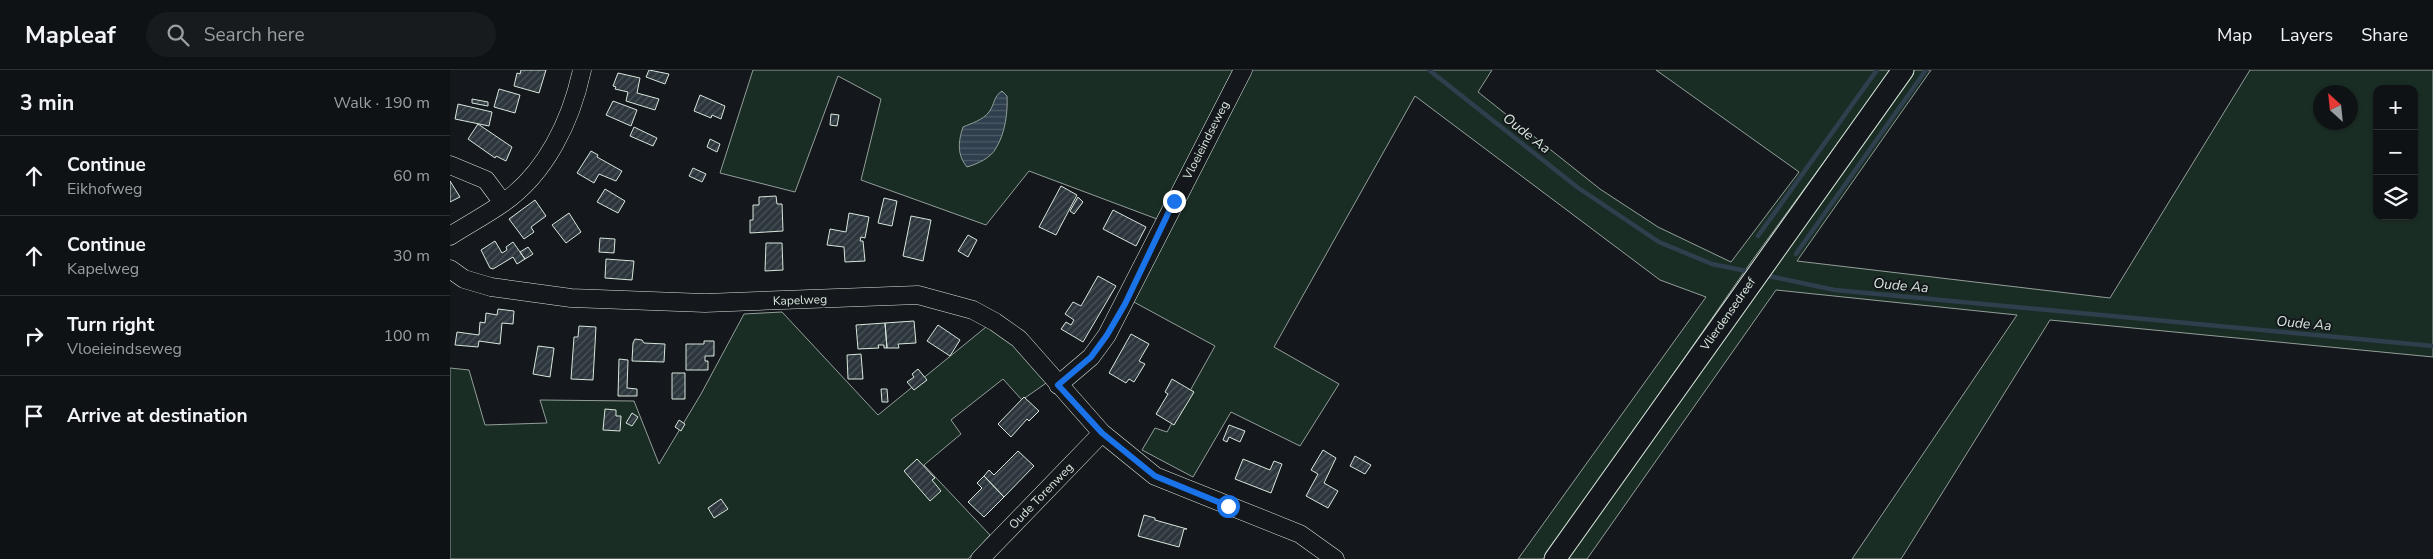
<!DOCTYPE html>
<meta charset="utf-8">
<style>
body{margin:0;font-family:"Nunito Sans",sans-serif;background:#181b1e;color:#f1f3f6}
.controls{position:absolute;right:15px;top:15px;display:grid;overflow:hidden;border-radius:10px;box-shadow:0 1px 4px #0004}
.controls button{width:45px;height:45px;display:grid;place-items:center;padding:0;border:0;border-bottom:1px solid #2f3234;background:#0f1215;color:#f1f3f6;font:25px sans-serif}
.compass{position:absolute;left:1863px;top:15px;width:45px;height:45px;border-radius:50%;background:#0f1215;box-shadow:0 1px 4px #0004;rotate:333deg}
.stop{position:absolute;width:15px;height:15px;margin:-11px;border:4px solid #1a73e8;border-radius:50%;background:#fff}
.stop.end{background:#1a73e8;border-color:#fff;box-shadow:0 1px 5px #0008}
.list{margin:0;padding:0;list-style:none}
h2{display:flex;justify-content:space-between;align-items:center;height:65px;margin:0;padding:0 20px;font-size:21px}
h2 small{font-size:16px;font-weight:400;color:#9b9ea0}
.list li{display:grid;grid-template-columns:32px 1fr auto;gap:15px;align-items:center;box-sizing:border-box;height:80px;padding:0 20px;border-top:1px solid #2f3234}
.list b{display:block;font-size:19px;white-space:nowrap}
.list p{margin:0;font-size:16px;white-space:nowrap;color:#9b9ea0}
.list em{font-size:16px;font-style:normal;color:#9b9ea0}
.icon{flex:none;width:28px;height:28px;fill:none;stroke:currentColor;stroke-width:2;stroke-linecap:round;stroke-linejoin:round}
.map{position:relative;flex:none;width:1983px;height:489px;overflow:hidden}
header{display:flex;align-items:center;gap:30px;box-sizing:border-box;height:70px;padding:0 25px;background:#0f1215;border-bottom:1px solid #2f3234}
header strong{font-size:24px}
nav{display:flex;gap:28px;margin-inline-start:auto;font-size:18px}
.search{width:350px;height:45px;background:#181b1e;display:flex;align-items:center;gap:12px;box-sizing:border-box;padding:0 18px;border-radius:28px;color:#9b9ea0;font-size:19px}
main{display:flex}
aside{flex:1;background:#0f1215}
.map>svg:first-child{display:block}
.green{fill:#1a2d24;stroke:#939e99;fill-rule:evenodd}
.water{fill:url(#water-rules);stroke:#939e99}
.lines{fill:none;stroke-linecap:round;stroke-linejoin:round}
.stream{stroke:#2f3f4d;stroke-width:4.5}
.building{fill:url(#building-hatch);stroke:#d8e6dc}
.minor-casing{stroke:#d8e6dc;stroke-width:19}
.major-casing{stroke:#d8e6dc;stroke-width:23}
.minor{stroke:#14181c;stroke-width:18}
.major{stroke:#14181c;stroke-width:21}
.route{stroke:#1a73e8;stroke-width:6}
.labels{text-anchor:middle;stroke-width:4;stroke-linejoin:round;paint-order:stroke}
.street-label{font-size:12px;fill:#d8e6dc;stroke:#14181c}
.water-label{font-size:14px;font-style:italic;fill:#d8e6dc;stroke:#14181c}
</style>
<header>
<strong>Mapleaf</strong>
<div class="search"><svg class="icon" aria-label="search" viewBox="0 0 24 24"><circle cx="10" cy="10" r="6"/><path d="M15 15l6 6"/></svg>Search here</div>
<nav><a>Map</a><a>Layers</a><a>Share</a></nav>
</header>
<main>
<aside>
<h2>3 min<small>Walk · 190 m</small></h2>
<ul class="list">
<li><svg class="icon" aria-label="ahead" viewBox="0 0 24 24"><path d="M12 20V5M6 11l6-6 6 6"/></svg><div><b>Continue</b><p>Eikhofweg</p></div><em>60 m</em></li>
<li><svg class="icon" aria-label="ahead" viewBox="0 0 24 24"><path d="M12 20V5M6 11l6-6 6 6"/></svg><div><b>Continue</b><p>Kapelweg</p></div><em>30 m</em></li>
<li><svg class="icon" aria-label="right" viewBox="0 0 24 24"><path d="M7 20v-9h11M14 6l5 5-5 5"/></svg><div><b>Turn right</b><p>Vloeieindseweg</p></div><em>100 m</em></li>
<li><svg class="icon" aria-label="arrive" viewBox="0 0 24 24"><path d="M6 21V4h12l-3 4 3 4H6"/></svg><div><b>Arrive at destination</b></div></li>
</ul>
</aside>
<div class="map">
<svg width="1983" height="489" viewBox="0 0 1983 489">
<defs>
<pattern id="water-rules" width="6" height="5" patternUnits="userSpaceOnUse" patternTransform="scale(1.25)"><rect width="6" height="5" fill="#2f3f4d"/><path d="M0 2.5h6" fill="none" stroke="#4c5b66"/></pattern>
<pattern id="building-hatch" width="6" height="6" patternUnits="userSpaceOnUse" patternTransform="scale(1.25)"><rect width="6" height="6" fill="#2c363c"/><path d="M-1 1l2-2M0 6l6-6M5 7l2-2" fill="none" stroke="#4a5358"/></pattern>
</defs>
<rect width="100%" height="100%" fill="#14181c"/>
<path class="green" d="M303,0h480l-76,149 -128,-48 -43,54 -125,-45 20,-81 -43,-23 -43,116 -75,-19z
M800,0h242l-14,22 122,97 58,38 73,35 68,-90 -143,-102h235l-140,192 -206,297h-27l188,-262 -46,-17 -245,-184 -141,251 65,37 -39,62 -69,-34 -38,65 -51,-27 13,-22 12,4 48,-86 -83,-45z
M1461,0h20l-134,191 313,37 140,-228h183v287l-383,-37 -149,239h-49l165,-244 -241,-25 -189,269h-22zM1927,19h37v127h-37zM1870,22h30v30h-30z
M332,242l96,103 108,-88 12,3 51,51 -27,19 -19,-21 -52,41 10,14 -37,31 66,70 -22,24h-518v-191l19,2 16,55 62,-2 -7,-23 94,1 25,63 42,-70 43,-80z"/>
<path class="water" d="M552,21l5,5c1,16 -2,38 -11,52 -5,10 -19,16 -29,19 -10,-12 -9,-25 -4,-40 9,-4 20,-7 26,-15 6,-8 4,-15 13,-21z"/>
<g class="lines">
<path class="stream" d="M979,0l148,117 82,55 53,22 39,8
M1308,166l119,-166
M1346,184l130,-184
M1314,205l71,15 598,56"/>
</g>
<path class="building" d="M71,0h25l-7,23 -25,-7 3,-13 3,1z
M199,0l20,4 -4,10 -19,-7z
M168,3l22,5 -3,15 22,6 -4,11 -29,-9 2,-9 -13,-3 1,-2 -3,-1z
M49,19l21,6 -5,18 -21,-6z
M250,25l25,11 -4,13 -9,-4 -1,3 -17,-7z
M22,29l16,3v4l-16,-3z
M163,31l24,9 -6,16 -25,-11z
M8,34l34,8 -3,14 -34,-7z
M381,44l8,1 -2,11 -7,-1z
M28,54l34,23 -6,14 -10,-5 -1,2 -27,-19z
M184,57l23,11 -4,8 -23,-10z
M260,69l10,5 -3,8 -10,-5z
M141,81l7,4 -1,2 25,14 -6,10 -17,-7 -5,9 -17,-10z
M243,98l13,6 -4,8 -13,-6z
M0,111l10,16 -10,5z
M611,116l16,9 -21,40 -17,-8z
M155,119l20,12 -7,12 -21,-11z
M326,126l1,8h5l1,27 -33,2v-13h3v-15h6v-8z
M628,127l5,5 -9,12 -4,-3z
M434,128l13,3 -5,25 -14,-3z
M85,130l11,16 -15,11 3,5 -10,7 -15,-20z
M663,140l33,17 -10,19 -33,-17z
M119,143l12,19 -15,11 -14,-18z
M399,143l20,4 -4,21 -4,-1 -1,4h3l2,20 -20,1 -1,-15 -17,-2 3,-16 16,3z
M461,146l20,4 -8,41 -20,-5z
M518,165l9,5 -9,17 -10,-6z
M150,168l15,1 -1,14 -15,-1z
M45,171l7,12 5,-3 -1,-3 7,-5 12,17 -8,5 -4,-7 -20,12 -3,-1 -9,-18z
M316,173h16l1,27 -18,1z
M78,177l5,7 -8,5 -5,-7z
M156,189l28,2 -2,19 -27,-2z
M648,206l18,10 -33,56 -22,-13 5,-7 5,3 3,-5 -9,-6 8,-12 8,4z
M48,239l16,2 -1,13 -11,-1 -2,21 -21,-3 -1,6 -23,-2 2,-13 22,3 1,-13 5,1 1,-10 11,2z
M464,251l2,22 -18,1 1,4h-12l-2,-25z
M435,253l2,25h-3v-3h-6l1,3 -21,1 -2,-24z
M488,255l22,15 -10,16 -23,-15z
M129,256l17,1 -3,53 -22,-1 3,-42h4z
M681,264l18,10 -10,17 6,3 -11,18 -5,-3 -3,4 -17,-10z
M185,269l7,1 2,3 21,1 -1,18 -32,-1 1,-18z
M254,271h10v15h-9v5h3v9h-22v-26h18z
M88,276l16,2 -4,29 -17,-3z
M411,284l2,25h-15l-1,-24z
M169,289l9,1 -1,28 10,1v7h-19z
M468,299l9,11 -13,10 -7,-8 7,-5 -2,-3z
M222,303h13v26h-13z
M722,309l22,13 -20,33 -18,-11 12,-20 -3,-2z
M431,319h6l1,13h-6z
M574,327l15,14 -10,10 -2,-2 -16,18 -13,-13z
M155,339l11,1v6h5l-1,15 -17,-1z
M182,343l6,4 -6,9 -6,-3z
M229,350l6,4 -4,7 -6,-4z
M779,355l16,6 -5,11 -11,-5 -2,5 -4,-2z
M873,380l13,8 -12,25 14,8 -10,17 -22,-12 12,-22 -7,-4z
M568,381l16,15 -30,31 -20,-21 5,-6 5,5z
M905,386l16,9 -6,9 -15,-8z
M467,389l18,19 -3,2 9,11 -11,10 -26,-30z
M793,389l27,11 4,-9 8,3 -11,29 -36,-14z
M534,406l20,21 -20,20 -16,-15 14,-14 -5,-5z
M271,429l7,10 -14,9 -6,-10z
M694,445l11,3v2l32,9h-3l-5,18 -41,-11z"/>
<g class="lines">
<g class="minor-casing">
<path id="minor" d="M0,95l36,15 17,23
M0,166c17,-11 36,-21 53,-33 43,-30 68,-82 79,-133
M0,199l14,10 27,8 80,11 134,5 213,-8 55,15 22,12 24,17 83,94 53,43 145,58 35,25
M608,315l33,-28 16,-22 136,-265
M530,489l122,-126"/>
</g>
<g class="major-casing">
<path id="major" d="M1105,489l348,-489"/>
</g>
<use href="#minor" class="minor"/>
<use href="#major" class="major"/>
</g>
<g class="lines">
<path class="route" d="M724,131l-49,103 -18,31 -16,22 -33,28 44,48 53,43 73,30"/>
</g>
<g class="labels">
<g class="street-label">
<text transform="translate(756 70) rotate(-63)" y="4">Vloeieindseweg</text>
<text transform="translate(350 230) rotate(-2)" y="4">Kapelweg</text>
<text transform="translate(1278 244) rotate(-55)" y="4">Vlierdensedreef</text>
<text transform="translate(591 426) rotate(-46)" y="4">Oude Torenweg</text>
</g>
<g class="water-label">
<text transform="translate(1077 63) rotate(38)" y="5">Oude Aa</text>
<text transform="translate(1451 215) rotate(5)" y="5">Oude Aa</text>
<text transform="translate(1854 253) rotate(5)" y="5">Oude Aa</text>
</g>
</g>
</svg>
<div class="controls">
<button>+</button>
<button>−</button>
<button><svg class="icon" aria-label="layers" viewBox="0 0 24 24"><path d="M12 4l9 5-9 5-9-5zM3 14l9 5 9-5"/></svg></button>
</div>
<svg class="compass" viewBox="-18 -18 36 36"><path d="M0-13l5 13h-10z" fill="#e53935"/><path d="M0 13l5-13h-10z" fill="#9b9ea0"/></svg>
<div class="stop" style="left:778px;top:436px"></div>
<div class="stop end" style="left:724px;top:131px"></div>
</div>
</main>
